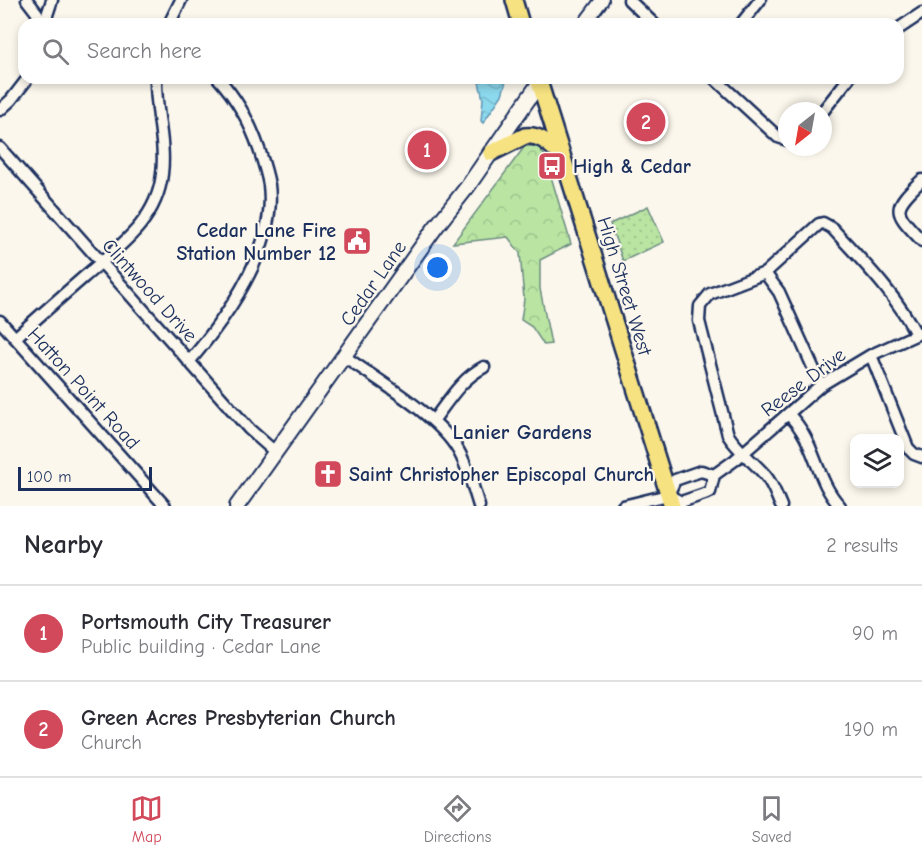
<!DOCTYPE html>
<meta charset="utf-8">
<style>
body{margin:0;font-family:"Comic Neue",sans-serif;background:#f7f7f7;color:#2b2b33}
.controls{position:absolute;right:18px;bottom:18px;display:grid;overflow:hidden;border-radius:12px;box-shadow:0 3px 9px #0003}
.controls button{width:54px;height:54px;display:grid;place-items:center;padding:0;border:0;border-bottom:2px solid #e1e1e2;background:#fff;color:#2b2b33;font:30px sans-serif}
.compass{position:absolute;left:778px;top:102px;width:54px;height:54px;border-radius:50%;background:#fff;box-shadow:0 3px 9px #0003;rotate:211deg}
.scale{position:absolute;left:18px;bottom:15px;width:134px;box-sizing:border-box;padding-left:6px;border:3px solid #1b2f5e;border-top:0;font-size:16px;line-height:21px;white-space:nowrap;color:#1b2f5e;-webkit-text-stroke:4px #fbf7ec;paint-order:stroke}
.you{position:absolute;left:438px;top:268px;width:21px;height:21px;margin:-15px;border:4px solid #fff;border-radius:50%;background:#1a73e8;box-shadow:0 0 0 9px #1a73e833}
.badge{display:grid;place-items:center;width:39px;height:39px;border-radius:50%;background:#d1495b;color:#fff;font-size:20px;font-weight:700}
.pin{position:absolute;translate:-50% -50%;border:3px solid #fff;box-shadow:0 2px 6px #0006}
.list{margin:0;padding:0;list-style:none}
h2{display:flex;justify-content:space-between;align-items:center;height:78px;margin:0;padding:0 24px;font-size:26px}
h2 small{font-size:20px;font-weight:400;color:#7c7c81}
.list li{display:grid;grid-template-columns:39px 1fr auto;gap:18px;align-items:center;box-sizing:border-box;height:96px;padding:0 24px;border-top:2px solid #e1e1e2}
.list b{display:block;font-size:22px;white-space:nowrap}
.list p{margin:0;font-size:20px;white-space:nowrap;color:#7c7c81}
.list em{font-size:20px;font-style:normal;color:#7c7c81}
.icon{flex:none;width:33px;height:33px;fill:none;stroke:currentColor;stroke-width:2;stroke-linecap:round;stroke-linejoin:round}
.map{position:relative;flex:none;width:922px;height:506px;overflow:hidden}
.search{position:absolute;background:#fff;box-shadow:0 3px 9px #0003;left:18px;right:18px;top:18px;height:66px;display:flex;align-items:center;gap:15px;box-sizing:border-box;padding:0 21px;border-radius:18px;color:#7c7c81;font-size:22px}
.sheet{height:270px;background:#fff}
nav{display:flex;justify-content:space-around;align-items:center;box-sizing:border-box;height:84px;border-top:2px solid #e1e1e2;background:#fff;font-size:16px;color:#7c7c81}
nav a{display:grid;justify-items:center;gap:3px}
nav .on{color:#d1495b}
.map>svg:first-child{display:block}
.forest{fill:url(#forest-crowns);stroke:#6a8a80;stroke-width:1.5}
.garden{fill:url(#garden-dots);stroke:#6a8a80;stroke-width:1.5}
.water{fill:url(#water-waves);stroke:#5f94b3;stroke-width:1.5}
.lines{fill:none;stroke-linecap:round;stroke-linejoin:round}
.minor-casing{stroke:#1b2f5e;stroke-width:15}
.tertiary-casing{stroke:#1b2f5e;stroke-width:16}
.secondary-casing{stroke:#1b2f5e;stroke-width:18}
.primary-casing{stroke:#1b2f5e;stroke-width:20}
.minor{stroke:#fbf7ec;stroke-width:10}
.tertiary{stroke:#fbf7ec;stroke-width:12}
.secondary{stroke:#fbf7ec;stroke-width:14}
.primary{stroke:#f6e281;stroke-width:15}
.labels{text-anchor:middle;stroke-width:4.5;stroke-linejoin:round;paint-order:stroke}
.poi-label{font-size:20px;font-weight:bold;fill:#1b2f5e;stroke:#fbf7ec;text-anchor:start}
.street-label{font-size:20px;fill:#1b2f5e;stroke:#fbf7ec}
.neighbourhood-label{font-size:21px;font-weight:bold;fill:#1b2f5e;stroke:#fbf7ec}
</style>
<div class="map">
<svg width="922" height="506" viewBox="0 0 922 506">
<defs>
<pattern id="forest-crowns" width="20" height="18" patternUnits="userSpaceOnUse" patternTransform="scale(1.5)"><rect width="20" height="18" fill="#b9e4a2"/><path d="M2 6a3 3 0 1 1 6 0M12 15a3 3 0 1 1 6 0" fill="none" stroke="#9ec48e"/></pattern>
<pattern id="garden-dots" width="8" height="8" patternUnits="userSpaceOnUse" patternTransform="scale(1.5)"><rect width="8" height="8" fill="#b9e4a2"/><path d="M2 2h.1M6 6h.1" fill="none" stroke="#9ec48e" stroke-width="1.8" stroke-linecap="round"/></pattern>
<pattern id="water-waves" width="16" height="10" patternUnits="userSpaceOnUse" patternTransform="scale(1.5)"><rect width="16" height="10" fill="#8cd8ec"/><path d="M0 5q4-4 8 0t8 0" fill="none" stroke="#78bacd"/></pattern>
</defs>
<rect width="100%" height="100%" fill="#fbf7ec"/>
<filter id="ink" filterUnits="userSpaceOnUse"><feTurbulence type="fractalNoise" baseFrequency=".0167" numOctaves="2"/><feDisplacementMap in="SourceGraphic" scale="12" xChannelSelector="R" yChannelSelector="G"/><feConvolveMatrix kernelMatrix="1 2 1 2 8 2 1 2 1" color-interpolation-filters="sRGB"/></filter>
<g filter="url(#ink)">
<path class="forest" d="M525,146h13l7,10 26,88 -31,16v29l11,55 -7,1 -12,-18 -11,-7 3,-21 -4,-46 -12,-16 -55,6z"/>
<path class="garden" d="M648,206l16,36 -41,19 -13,-37z"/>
<path class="water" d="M478,78h29l-5,17 -19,28 -2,-2 2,-22z"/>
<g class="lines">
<g class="minor-casing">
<path id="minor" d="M27,0l10,13 4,11
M629,0l25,24
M44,24l8,-24
M169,24l12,-24
M741,24l19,-24
M898,29l24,-16
M714,78l64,59 9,3
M0,110l11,-10 17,-22
M823,111l26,-33
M0,148l249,281 26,23
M922,180c-32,30 -28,31 0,61
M765,273l14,19 42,93
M0,321l165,185
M15,338c23,-21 46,-41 69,-61 33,-29 73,-55 78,-103 4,-32 -7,-64 -6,-96
M871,355l37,93 6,6 8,3
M344,356c33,24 94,59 114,94 10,17 15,37 21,56
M189,362c38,-45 88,-115 80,-177 -2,-12 -6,-24 -10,-36 -9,-27 -22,-50 -41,-71
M788,414c28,26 27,66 52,92
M433,421c16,-21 28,-42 51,-54
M668,495l7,-15 26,-9 13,4
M623,506l45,-11 13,7 29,-10 4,-17 21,-15 86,-75 50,-30 51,-23
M781,506c-5,-11 -8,-22 -16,-31 -12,-14 -27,-24 -37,-40l-29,-114 1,-15 10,-12 55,-21 54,-49 4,-1 9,5c31,34 63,65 84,106"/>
</g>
<g class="tertiary-casing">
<path id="tertiary" d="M584,24l18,-24"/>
</g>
<g class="secondary-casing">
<path id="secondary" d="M237,506l198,-278 33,-42 72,-104"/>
</g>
<g class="primary-casing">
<path id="primary" d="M514,0l7,24
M538,78l134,428
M491,153l34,-17c16,-2 25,9 36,19"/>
</g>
<use href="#minor" class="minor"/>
<use href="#tertiary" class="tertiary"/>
<use href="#secondary" class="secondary"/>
<use href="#primary" class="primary"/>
</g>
</g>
<defs>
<g id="bus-square" transform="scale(1.5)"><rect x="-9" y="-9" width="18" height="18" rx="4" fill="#d1495b" stroke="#fbf7ec"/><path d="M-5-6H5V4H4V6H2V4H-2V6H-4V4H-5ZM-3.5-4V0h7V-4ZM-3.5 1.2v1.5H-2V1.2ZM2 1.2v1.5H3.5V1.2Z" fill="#fff"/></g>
<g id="civic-square" transform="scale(1.5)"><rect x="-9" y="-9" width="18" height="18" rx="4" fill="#d1495b" stroke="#fbf7ec"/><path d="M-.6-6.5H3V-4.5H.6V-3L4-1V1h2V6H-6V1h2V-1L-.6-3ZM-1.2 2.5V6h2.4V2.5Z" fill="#fff"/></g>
<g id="church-square" transform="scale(1.5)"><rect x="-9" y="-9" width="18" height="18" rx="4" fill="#d1495b" stroke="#fbf7ec"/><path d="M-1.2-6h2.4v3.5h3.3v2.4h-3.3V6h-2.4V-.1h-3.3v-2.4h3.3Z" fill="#fff"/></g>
</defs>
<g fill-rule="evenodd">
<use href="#bus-square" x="552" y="166"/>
<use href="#civic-square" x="357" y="241"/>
<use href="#church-square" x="328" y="474"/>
</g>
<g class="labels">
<g class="poi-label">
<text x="573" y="173">High &amp; Cedar</text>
<text x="336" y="237" text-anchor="end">Cedar Lane Fire<tspan x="336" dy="23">Station Number 12</tspan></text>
<text x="349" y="481">Saint Christopher Episcopal Church</text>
</g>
<g class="street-label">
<text transform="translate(373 283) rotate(-55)" y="7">Cedar Lane</text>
<text transform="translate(625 286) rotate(73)" y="7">High Street West</text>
<text transform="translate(150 290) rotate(48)" y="7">Clintwood Drive</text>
<text transform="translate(803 382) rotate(-37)" y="7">Reese Drive</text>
<text transform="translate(84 388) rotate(48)" y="7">Hatton Point Road</text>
</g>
<g class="neighbourhood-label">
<text x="522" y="439">Lanier Gardens</text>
</g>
</g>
</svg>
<div class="controls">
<button><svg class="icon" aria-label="layers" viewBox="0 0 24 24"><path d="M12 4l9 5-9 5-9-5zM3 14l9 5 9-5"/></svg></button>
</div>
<svg class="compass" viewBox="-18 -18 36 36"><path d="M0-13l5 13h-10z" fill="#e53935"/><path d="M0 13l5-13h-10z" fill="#7c7c81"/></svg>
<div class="scale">100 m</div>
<div class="you"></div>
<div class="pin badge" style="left:427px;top:150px">1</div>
<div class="pin badge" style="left:646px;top:122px">2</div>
<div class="search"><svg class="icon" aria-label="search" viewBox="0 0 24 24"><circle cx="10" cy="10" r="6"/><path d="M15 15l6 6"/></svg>Search here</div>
</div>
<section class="sheet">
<h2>Nearby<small>2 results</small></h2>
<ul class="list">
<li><span class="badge">1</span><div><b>Portsmouth City Treasurer</b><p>Public building · Cedar Lane</p></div><em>90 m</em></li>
<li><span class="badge">2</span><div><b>Green Acres Presbyterian Church</b><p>Church</p></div><em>190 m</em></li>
</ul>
</section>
<nav>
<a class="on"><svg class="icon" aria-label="map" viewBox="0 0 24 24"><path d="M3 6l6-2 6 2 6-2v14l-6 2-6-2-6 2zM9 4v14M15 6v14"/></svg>Map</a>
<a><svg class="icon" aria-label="directions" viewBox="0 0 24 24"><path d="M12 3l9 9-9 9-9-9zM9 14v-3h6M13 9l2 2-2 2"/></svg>Directions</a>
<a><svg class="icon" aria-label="saved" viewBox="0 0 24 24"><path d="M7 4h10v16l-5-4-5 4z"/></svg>Saved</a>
</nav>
